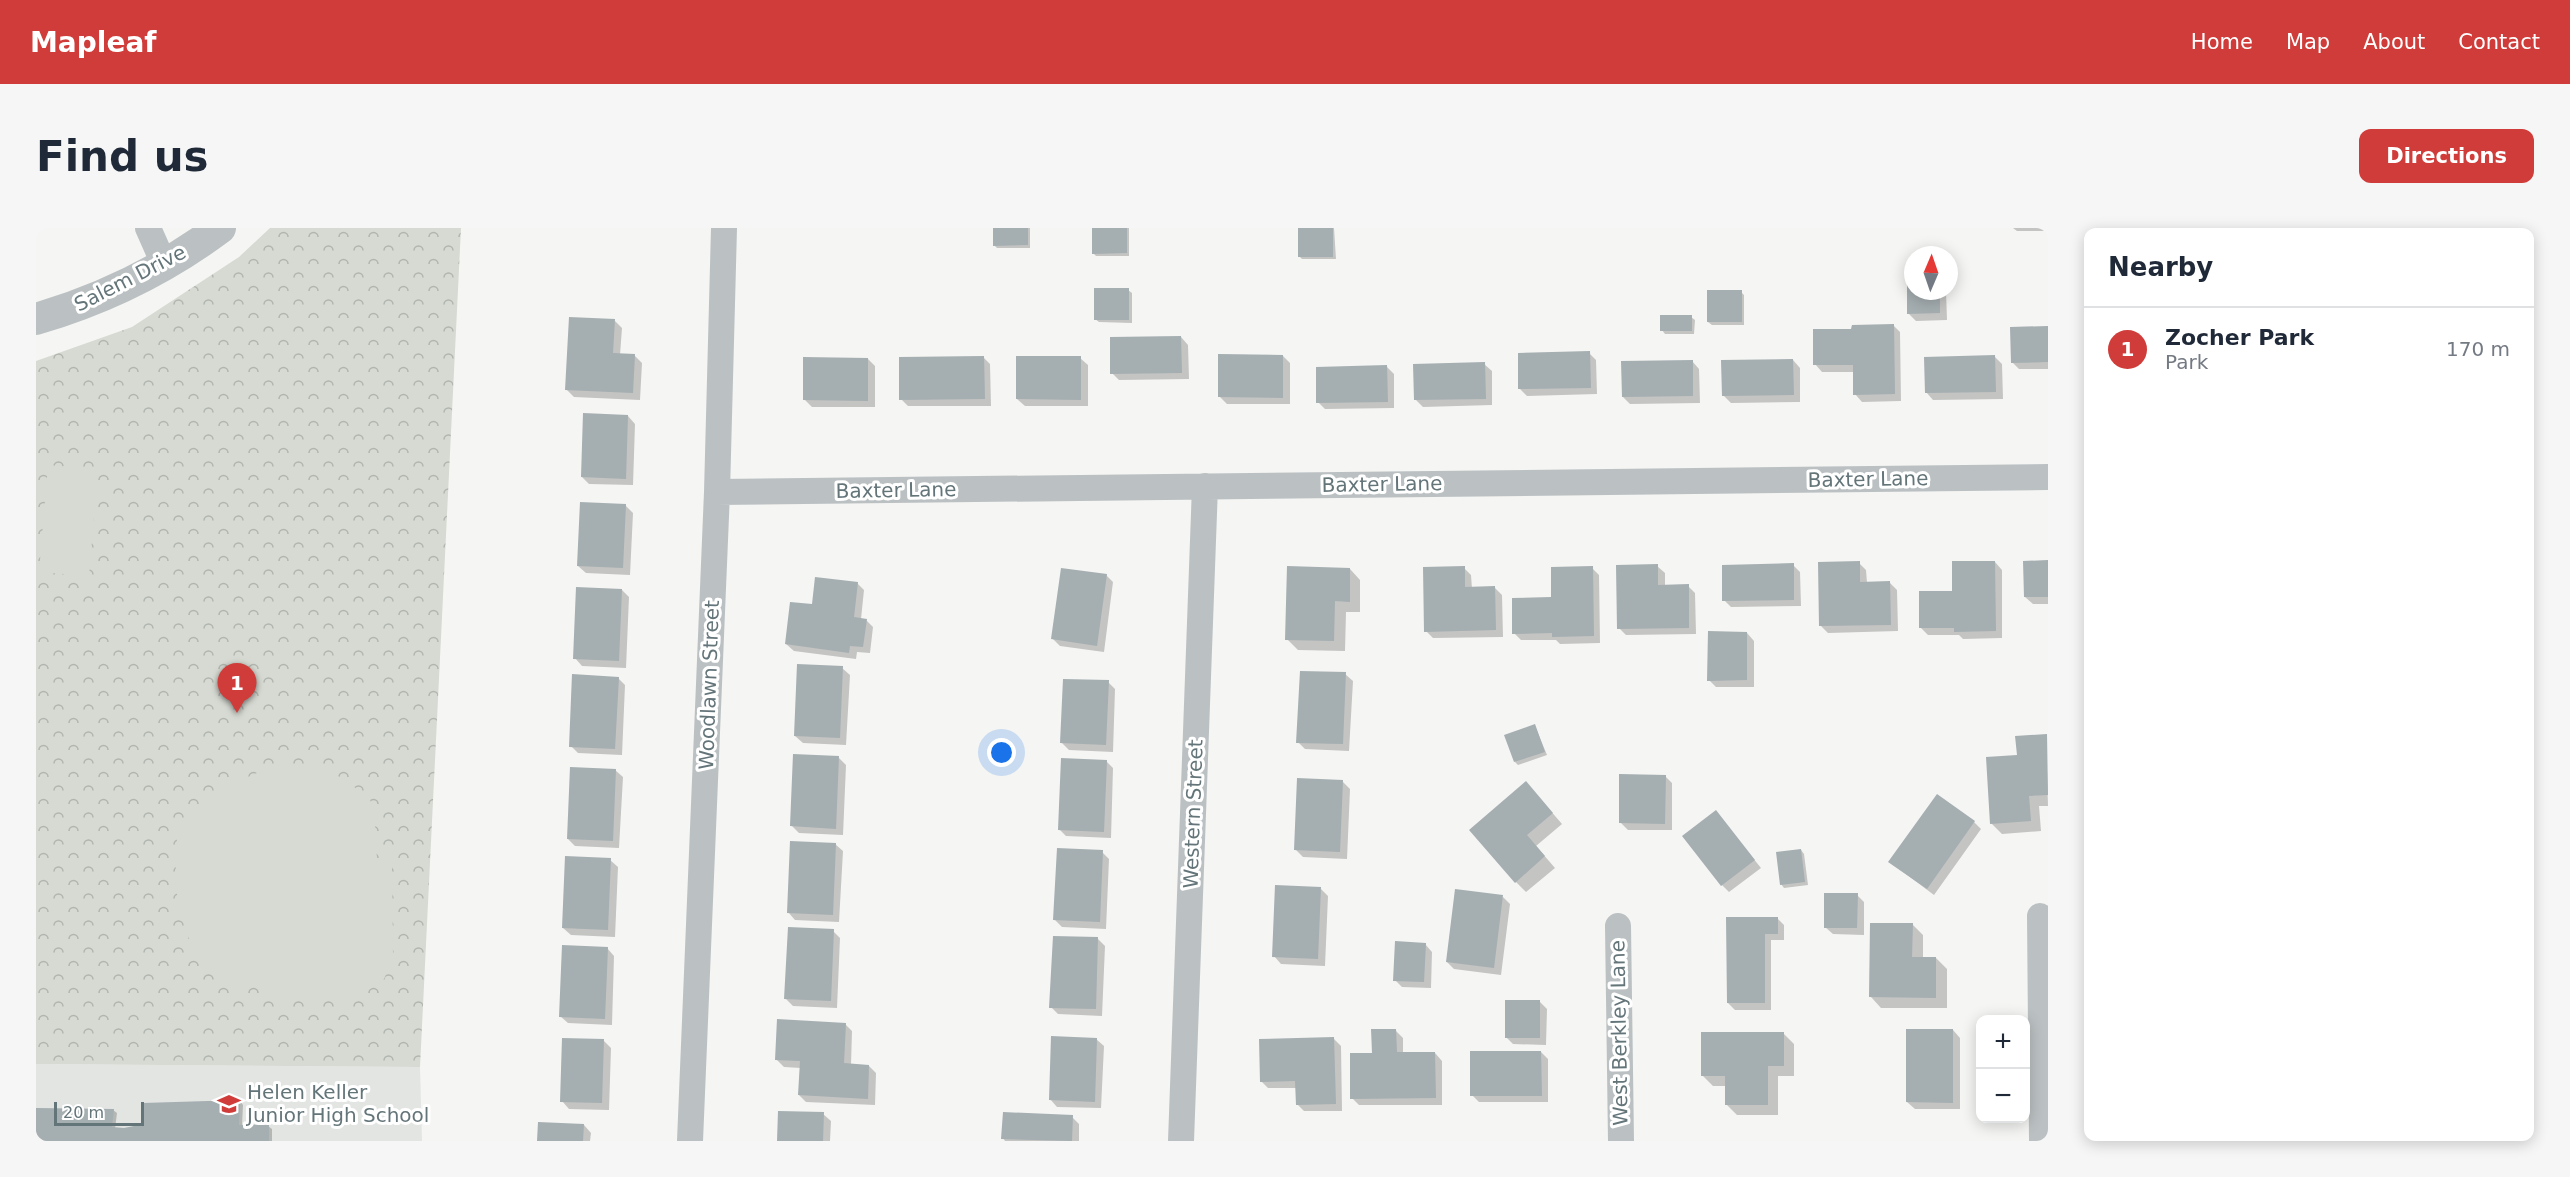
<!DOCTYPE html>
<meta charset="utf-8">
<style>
body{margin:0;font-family:"DejaVu Sans",sans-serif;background:#f6f6f7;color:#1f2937}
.controls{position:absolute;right:18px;bottom:18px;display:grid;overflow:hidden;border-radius:12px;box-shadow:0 3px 15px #0003}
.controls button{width:54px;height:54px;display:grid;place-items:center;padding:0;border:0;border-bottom:2px solid #e0e1e3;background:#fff;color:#1f2937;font:30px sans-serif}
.compass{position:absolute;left:1868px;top:18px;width:54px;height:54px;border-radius:50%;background:#fff;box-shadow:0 3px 15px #0003;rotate:2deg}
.scale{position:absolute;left:18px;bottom:15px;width:90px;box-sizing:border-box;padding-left:6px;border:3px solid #64757a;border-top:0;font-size:16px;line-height:21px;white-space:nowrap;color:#64757a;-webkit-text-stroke:4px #fff;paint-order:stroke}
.you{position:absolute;left:966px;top:525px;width:21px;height:21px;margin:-15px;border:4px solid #fff;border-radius:50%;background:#1a73e8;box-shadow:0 0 0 9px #1a73e833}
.badge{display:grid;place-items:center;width:39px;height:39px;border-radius:50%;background:#cf3c39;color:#fff;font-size:20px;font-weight:700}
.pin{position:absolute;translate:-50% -50px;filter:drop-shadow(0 2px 3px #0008)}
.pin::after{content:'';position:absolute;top:32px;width:21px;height:18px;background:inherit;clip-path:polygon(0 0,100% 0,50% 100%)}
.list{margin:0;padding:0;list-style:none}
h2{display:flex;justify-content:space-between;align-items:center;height:78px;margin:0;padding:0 24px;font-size:26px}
h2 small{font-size:20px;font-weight:400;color:#747a83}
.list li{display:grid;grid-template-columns:39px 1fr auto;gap:18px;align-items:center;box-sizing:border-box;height:84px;padding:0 24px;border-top:2px solid #e0e1e3}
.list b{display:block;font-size:22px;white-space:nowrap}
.list p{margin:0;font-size:20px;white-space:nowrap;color:#747a83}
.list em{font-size:20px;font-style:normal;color:#747a83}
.map{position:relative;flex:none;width:2012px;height:913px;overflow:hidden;border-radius:12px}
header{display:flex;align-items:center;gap:36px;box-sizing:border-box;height:84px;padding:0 30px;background:#cf3c39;color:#fff}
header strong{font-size:28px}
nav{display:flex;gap:33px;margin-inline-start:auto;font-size:21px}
.intro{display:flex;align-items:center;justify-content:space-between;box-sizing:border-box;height:144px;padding:0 36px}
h1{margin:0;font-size:42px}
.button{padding:15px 27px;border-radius:12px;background:#cf3c39;color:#fff;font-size:21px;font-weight:700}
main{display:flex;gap:36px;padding:0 36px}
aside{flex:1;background:#fff;border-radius:12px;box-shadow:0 3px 15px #0003}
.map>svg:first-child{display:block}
.built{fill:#e3e5e3}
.forest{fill:url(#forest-crowns)}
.pitch{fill:#d6dad2}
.shadow{fill:#0003}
.building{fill:#a5aeb1}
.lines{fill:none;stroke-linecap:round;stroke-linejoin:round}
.minor{stroke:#bbc0c2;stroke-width:26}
.tertiary{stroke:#bbc0c2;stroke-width:32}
.labels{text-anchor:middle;stroke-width:6;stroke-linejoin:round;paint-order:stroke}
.street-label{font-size:20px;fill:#64757a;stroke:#fff}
.poi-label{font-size:20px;fill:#64757a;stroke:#fff;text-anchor:start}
</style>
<header>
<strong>Mapleaf</strong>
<nav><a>Home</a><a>Map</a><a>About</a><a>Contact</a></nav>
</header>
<div class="intro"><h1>Find us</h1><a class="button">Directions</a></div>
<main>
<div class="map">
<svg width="2012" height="913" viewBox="0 0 2012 913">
<defs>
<pattern id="forest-crowns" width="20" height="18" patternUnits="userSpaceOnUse" patternTransform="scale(1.5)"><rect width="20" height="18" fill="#d6dad2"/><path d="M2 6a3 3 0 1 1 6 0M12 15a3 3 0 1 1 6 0" fill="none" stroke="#b1b5af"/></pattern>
</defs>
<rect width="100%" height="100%" fill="#f5f5f3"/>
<path class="built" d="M0,836l384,3 2,74h-386z"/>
<path class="forest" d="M234,0h191l-41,839 -384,-3v-703l96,-34 107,-70z"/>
<path class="pitch" d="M12,237l50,4 -9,107 -50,-4z
M265,539l40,10 29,22 5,24 2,39 15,2 1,94 -9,21 -20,14 -101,6 -1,-16 -40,-2 -32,-39 -15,-55 2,-49 33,-45 47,-20z"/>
<path class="shadow" d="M958,0h36v20h-33l-3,-3z
M1057,0h36v28h-33l-3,-3z
M1263,0h35l2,31h-34l-3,-3z
M1977,0h35v3h-31z
M1877,55v8h33l1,29 -31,1 -7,-7z
M1092,62l4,3v30l-33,-1 -4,-3z
M1705,64l3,3v30h-32l-4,-3z
M1655,89l4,3 -1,14h-29l-3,-4z
M579,93l7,7 -2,27h14l8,8 -2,37 -66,-3 -7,-7z
M1857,97l7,7 1,69 -39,1 -7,-8 -1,-22h-32l-7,-8 38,-34z
M2012,100v41h-29l-7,-7z
M1145,109l7,8 1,34 -70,1 -7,-7z
M1553,125l7,7 1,34 -70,2 -7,-7z
M1247,128l7,7v41h-63l-7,-7z
M947,129l7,7 1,42h-83l-7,-7z
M1959,129l7,7 1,35 -70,1 -7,-8z
M1044,130l8,7v41h-63l-8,-7z
M832,131l7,7v41h-63l-7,-7z
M1757,132l7,8v34l-69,1 -7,-7z
M1656,133l7,8 1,34 -70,1 -7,-7z
M1448,136l8,7v34l-69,2 -7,-7z
M1351,139l7,7v34l-69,1 -7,-7z
M592,188l7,8 -2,61 -44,-1 -7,-7z
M589,277l8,8 -3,62 -44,-2 -8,-7z
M1959,334l7,8v68l-39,1 -4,-4h-31l-7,-7 33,-36z
M2012,334v42h-15l-8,-7z
M1823,335l7,7 1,13h23l7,7 1,41 -70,2 -7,-7z
M1757,337l7,7 1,34 -70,1 -7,-7z
M1621,338l8,7v13h23l7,7 1,41 -70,1 -7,-7z
M1428,340l7,7 1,14 23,-1 7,7 1,42 -70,1 -7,-7z
M1556,340l7,7 1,68 -40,1 -4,-4h-35l-7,-7z
M1314,341l10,11v32h-14l-1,39 -47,-1 -11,-11z
M1070,347l7,7 -9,70 -44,-6 -7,-7z
M821,355l7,7 -3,29 5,1 7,7 -3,26 -13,-1 -1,7 -62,-8 -8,-7 27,-38z
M586,362l7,7 -3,71 -44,-2 -7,-8z
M1711,405l7,8v46h-38l-7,-7z
M806,440l8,7 -4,70 -43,-2 -8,-7z
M1309,446l8,7 -4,70 -44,-2 -7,-7z
M582,450l7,7 -3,70 -44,-2 -7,-7z
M1072,454l7,7 -2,63 -44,-2 -7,-7z
M1499,498l12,29 -29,10 -3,-3z
M2010,508l2,70h-9l2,25 -39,3 -11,-11 27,-67z
M803,530l7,7 -3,70 -44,-2 -7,-7z
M1070,533l7,7 -2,70 -45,-2 -7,-7z
M579,542l8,7 -4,71 -44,-2 -7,-7z
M1629,548l7,7v47h-44l-7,-7z
M1307,554l7,7 -3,70 -44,-2 -8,-8z
M1500,566l26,30 -26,22 19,22 -29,24 -10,-10z
M1680,584l45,56 -32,24 -7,-7z
M1938,594l7,7 -47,66 -44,-33z
M799,616l8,7 -4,71 -44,-2 -7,-8z
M1765,622l3,4 4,31 -24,3 -3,-4z
M1066,624l7,7 -3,70 -44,-2 -7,-7z
M574,632l8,7 -3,70 -44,-2 -8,-7z
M1285,661l7,7 -3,70 -44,-2 -7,-8z
M1821,667l7,7v33l-31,-1 -8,-7z
M1467,669l7,7 -9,71 -47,-6 -7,-7z
M1692,690h49l7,7v15h-13v70h-36l-7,-7z
M1876,696l11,11v23h13l11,11v39h-66l-10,-11z
M797,703l7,7 -3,70 -44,-2 -7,-7z
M1062,711l7,7 -3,70 -44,-2 -7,-7z
M1389,716l7,8 -1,36 -29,-1 -7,-7z
M571,720l7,8 -2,69 -44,-2 -8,-7z
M1503,773l8,8 -1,36 -33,-1 -7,-7z
M809,796l7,7 -1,34 18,1 7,7 -1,32 -69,-3 -7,-7 2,-27 -17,-1 -7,-7z
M1917,802l7,8v71h-45l-8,-7z
M1360,803l7,7v16l32,-1 7,8v44h-83l-7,-7 21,-44z
M1747,805l11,11v32h-16v39h-41l-11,-11 1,-18h-14l-11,-11z
M1060,811l8,7 -3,62 -44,-1 -7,-8z
M1298,811l7,7 1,65h-38l-7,-7v-16h-29l-7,-7z
M568,813l7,7 -2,62 -40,-1 -7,-8z
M1505,824l7,7v43h-69l-7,-7z
M204,873l3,4 -1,21h26l4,3v12h-236v-31h77l4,3 -2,16h9z
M787,886l8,7 -1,20h-52z
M1036,889l7,7v17h-74l-2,-3z
M548,897l7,8 -1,8h-51z"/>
<path class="building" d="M957,0h35v17l-35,1z
M1056,0h35v25l-35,1z
M1262,0h35v29h-35z
M1871,54h6v9h27v22l-33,1z
M1058,60h35v32h-35z
M1671,62h35v32h-35z
M1624,87h32v16h-32z
M533,89l46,2 -2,34 22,1 -2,39 -68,-3z
M1858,96l1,70 -42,1v-30h-40v-36h38l1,-4z
M2012,98v36l-37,1 -1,-36z
M1145,108l1,37 -72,1v-37z
M1554,123l1,37 -73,1v-36z
M1182,126l65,1v43l-65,-1z
M1959,127l1,37 -71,1 -1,-36z
M948,128l1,43 -86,1v-43z
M980,128h65v44l-65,-1z
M767,129l65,1v43l-65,-1z
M1757,131l1,36 -72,1 -1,-36z
M1657,132v36l-71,1 -1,-36z
M1449,134l1,37 -72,1 -1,-36z
M1351,137l1,37 -72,1v-36z
M547,185l45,2 -2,64 -45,-2z
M544,274l46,2 -3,64 -46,-2z
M2012,332v37h-24l-1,-36z
M1824,333v21l30,-1 1,44 -72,1 -1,-64z
M1916,333h43l1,70 -42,1v-4h-35v-37h33z
M1758,335v37l-72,1v-36z
M1622,336v21l31,-1v44l-72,1 -1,-64z
M1251,338l63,2v34l-15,-1 -1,40 -49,-1z
M1429,338v21l30,-1 1,44 -72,2 -1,-65z
M1557,338l1,70 -42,1v-4l-40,1v-36l39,-1v-30z
M1025,340l46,6 -10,72 -46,-7z
M779,349l43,5 -4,35 13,2 -4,28 -13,-1 -1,7 -64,-9 5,-42 22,2z
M540,359l46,2 -3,72 -46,-2z
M1672,403l39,1v48l-40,1z
M761,436l46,2 -3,72 -46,-2z
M1264,443l46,1 -3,72 -47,-1z
M536,446l47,3 -4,72 -46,-2z
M1027,451l46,1 -3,65 -46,-2z
M1499,496l10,28 -31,10 -10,-27z
M2011,506l1,61 -19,1 2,25 -41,3 -4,-67 31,-2 -2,-19z
M757,526l46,2 -3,73 -46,-3z
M1025,530l46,2 -3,72 -46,-2z
M534,539l46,2 -3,72 -46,-2z
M1583,546l47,1 -1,49 -46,-1z
M1261,550l46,2 -3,72 -46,-2z
M1490,553l27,32 -26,22 18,21 -30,27 -46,-53z
M1901,566l38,27 -48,68 -39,-27z
M1680,582l39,50 -34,26 -39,-50z
M754,613l46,2 -3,72 -46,-2z
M1021,620l46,2 -3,72 -47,-2z
M1765,621l4,33 -25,3 -4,-33z
M529,628l46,2 -3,72 -46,-2z
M1239,657l46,2 -3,72 -46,-2z
M1419,661l48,6 -9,73 -48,-6z
M1788,665h34l-1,35h-33z
M1690,689h52v17h-13v69h-38z
M1834,695h43l-1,34h24v41l-67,-1z
M752,699l46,2 -3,72 -47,-2z
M1017,708l45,1 -2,72 -47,-1z
M1359,713l31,2 -2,39 -31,-1z
M526,717l46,2 -3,72 -46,-2z
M1469,772h35v38h-35z
M741,791l69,4 -2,40 25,2 -1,34 -70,-4 2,-34 -25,-1z
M1335,801h25l1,23h38l1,46 -86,1v-46h22z
M1870,801h47v74l-47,-1z
M1665,804h83v34h-16v39h-43v-29h-24z
M1015,808l46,2 -2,64 -46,-2z
M1298,809l2,67 -40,1 -1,-24 -35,1 -1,-43z
M526,810l42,1 -2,64 -42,-1z
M1434,823h71l1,45h-72z
M204,872l-1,25 30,-1v17h-233v-33l78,1 -2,18 12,1 20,-4 -1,-21z
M742,883l46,1 -1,29h-46z
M967,884l70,3 -1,26 -71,-2z
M502,894l46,2 -1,17h-46z"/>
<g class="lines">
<path class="minor" d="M112,0l16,36
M681,264l1331,-15
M2004,688l2,225
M1582,698l3,215
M654,913l27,-649 7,-264
M1145,913l24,-655"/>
<path class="tertiary" d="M0,91c65,-19 129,-50 184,-91"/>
</g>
<defs>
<g id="school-bare" transform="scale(1.8)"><path d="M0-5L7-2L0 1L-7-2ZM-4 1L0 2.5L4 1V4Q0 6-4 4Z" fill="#cf3c39" stroke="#fff" stroke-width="2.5" paint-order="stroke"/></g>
</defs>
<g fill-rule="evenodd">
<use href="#school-bare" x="193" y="876"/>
</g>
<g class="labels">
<g class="street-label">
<text transform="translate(94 50) rotate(-27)" y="7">Salem Drive</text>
<text transform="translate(1832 251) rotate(-1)" y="7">Baxter Lane</text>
<text transform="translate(1346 256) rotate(-1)" y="7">Baxter Lane</text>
<text transform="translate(860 262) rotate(-1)" y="7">Baxter Lane</text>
<text transform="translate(673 457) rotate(-88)" y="7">Woodlawn Street</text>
<text transform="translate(1157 586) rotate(-88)" y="7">Western Street</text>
<text transform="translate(1583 805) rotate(-91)" y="7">West Berkley Lane</text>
</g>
<g class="poi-label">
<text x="211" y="871">Helen Keller<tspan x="211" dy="23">Junior High School</tspan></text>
</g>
</g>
</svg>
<div class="controls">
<button>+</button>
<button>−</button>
</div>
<svg class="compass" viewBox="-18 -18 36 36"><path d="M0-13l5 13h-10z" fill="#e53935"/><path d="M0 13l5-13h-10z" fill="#747a83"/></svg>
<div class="scale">20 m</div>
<div class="you"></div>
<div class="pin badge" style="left:201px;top:485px">1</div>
</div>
<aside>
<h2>Nearby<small></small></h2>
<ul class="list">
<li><span class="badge">1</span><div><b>Zocher Park</b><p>Park</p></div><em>170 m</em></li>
</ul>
</aside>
</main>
